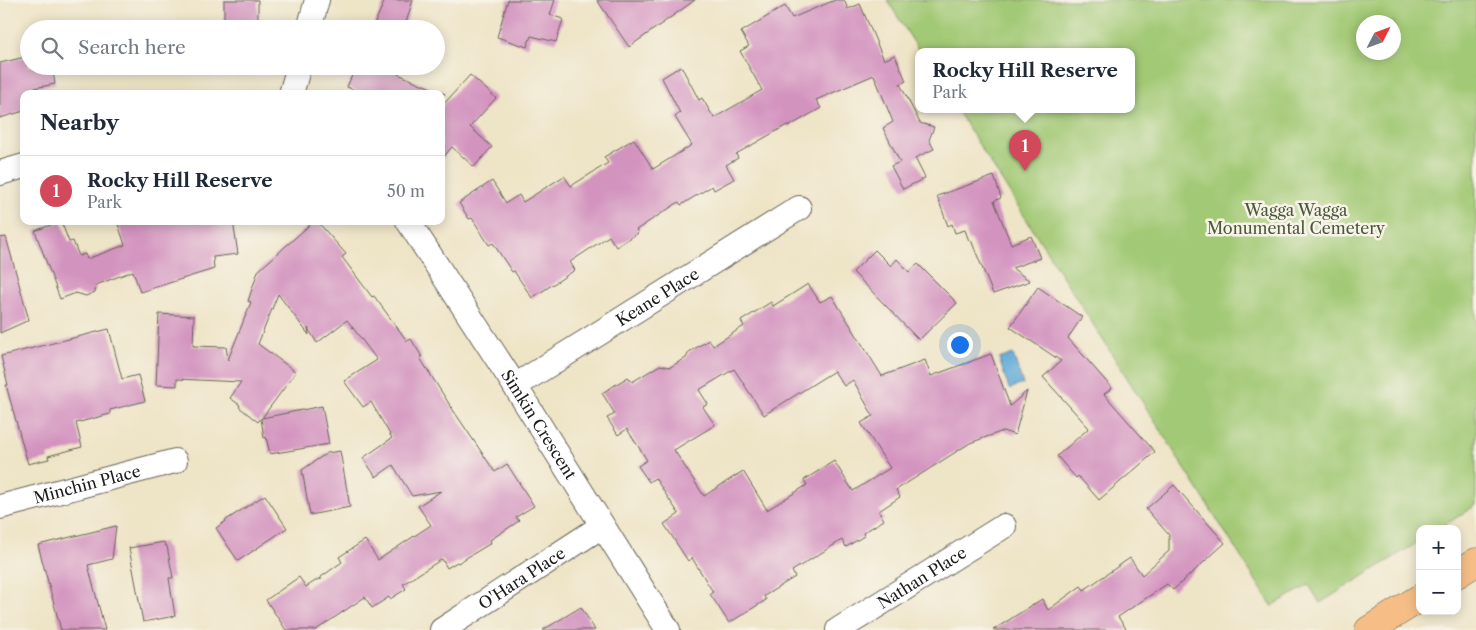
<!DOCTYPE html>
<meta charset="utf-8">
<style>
body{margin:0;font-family:"Libre Caslon Text",serif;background:#f2f2f3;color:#1f2937}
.controls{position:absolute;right:15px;bottom:15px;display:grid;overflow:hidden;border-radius:10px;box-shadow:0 2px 12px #0003}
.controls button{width:45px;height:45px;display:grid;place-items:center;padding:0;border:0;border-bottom:1px solid #e0e1e3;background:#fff;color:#1f2937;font:25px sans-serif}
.compass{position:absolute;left:1356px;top:15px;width:45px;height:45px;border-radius:50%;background:#fff;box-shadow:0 2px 12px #0003;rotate:48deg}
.you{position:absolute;left:959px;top:344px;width:18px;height:18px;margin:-12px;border:4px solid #fff;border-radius:50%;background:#1a73e8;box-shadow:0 0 0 8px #1a73e833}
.badge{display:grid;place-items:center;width:32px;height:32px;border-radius:50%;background:#d1495b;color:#fff;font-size:16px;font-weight:700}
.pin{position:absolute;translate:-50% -41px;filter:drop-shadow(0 1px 2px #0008)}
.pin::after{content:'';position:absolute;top:26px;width:18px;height:15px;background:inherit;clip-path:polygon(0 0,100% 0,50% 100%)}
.popup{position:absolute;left:915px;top:48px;width:220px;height:65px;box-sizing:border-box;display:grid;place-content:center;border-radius:10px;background:#fff;filter:drop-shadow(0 1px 4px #0005);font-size:16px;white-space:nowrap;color:#747a83}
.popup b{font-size:19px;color:#1f2937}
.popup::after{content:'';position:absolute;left:50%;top:100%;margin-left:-10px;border:10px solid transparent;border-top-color:#fff}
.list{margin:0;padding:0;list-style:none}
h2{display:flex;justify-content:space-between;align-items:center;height:65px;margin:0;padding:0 20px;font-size:21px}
h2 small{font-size:16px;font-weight:400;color:#747a83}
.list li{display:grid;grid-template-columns:32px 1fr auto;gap:15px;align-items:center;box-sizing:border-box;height:70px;padding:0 20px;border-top:1px solid #e0e1e3}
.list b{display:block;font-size:19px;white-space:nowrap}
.list p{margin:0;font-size:16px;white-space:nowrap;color:#747a83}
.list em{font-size:16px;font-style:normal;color:#747a83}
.icon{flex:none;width:28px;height:28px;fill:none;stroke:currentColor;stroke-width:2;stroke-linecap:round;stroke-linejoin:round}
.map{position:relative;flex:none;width:1476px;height:630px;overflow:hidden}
.search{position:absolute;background:#fff;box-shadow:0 2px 12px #0003;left:20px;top:20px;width:425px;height:55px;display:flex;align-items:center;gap:12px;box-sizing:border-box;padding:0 18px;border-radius:28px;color:#747a83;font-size:19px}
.panel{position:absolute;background:#fff;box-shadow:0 2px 12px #0003;left:20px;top:90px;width:425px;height:135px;border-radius:10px}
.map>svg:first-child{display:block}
.green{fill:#a2c975;stroke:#5f7248;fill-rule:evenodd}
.water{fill:#60aad8;stroke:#3e637a}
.building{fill:#d393bf;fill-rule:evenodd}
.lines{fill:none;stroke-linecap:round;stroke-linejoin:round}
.minor-casing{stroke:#666258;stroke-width:26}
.major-casing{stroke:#666258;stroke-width:29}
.minor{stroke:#fff;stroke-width:24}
.major{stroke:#f6be86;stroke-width:28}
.labels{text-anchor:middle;stroke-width:5;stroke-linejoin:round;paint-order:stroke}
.park-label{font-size:16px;fill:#4b593b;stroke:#f7f3e8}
.street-label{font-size:16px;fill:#1c1c1c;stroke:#f7f3e8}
</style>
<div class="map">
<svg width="1476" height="630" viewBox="0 0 1476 630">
<rect width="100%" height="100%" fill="#f7f3e8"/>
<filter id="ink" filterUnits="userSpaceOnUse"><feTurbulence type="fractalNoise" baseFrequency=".02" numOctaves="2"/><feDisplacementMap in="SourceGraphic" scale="10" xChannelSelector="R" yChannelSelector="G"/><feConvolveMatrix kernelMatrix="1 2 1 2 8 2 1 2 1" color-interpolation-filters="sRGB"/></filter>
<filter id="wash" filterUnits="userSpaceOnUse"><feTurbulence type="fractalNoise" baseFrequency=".0096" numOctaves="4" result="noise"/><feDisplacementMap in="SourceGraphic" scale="20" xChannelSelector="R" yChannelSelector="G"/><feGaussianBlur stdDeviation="1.12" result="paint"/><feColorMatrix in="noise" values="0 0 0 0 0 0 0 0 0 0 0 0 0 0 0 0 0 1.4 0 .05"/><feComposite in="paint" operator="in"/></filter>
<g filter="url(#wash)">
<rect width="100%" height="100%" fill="#eee4c6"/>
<path class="green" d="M887,0h589v505l-37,24h-19v12l-100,62 -11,-18 -37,21 -315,-496h174v-58h-211zM1364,22h30v30h-30z"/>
<path class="water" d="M1013,354l10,30 -14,5 -10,-30z"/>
<g id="blocks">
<path class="building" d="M224,0h34v29h-34z
M385,0h28l-9,29h-32z
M508,0h47l-5,15 13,4 -7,23 -25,-6 -4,11 -30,-10z
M597,0h98l-66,47z
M835,0h9l4,9 12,-5 24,56 11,-5 11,26 -6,3 20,39 14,4 -5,13 5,9 -19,9 10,20 -22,11 -12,-23 9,-4 -17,-34 10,-6 -19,-47 -58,25 5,8 -33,19 -1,-2 -51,29 2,4 -12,7 8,14 -20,11 -2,-4 -31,19 -2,-3 -43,28 2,3 -22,14 -7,-11 -39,26 5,8 -43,28 -18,-27 -2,1 -19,-29 -4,2 -17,-27 -3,1 -10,-16 33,-22 14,22 13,-8 4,7 41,-26 7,10 37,-23 -4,-6 30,-18 19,30 39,-24 -17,-28 5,-4 -18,-35 19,-12 18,34 3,-2 12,20 48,-28 -22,-39 9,-5 -8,-14 44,-26 7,12z
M29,56v10h23l3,18 -26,5v5h-5v17l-24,7v-55z
M356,66h45l-3,8 47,20h-81l-17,-7z
M470,75l26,23 -26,29 22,20 -18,20 -22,-20 -11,13v-53z
M994,176l7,22 -7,3 17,43 20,-8 9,22 -28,10 18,13 -37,13 -22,-54 -2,1 -4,-11 -10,3 -3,-9 -4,2 -11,-30z
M61,221l8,21 4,-1 6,15 6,-2 2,5 38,-14 -8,-24h116l5,33 -25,3 1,12 -74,23 -7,-21 -37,14 -1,7 -9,4 -10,-3 -16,6 -25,-68z
M314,221h3l29,33 -4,3 30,40 2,-1 33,45 4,-2 11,18 -2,1 33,52 42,62 12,-8 27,42 -18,11 3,4 -29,19 1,3 -33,20 -1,-1 -10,6 -5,-9 -39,25 3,5 -16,10 -1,-2 -17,11 -7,-11 -49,33h-30l-20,-30 33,-23 7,10 14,-9 1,2v-3l21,-15 -3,-5 26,-17 13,20 53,-35 -13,-19 23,-15 -29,5 -19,-31 -17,12 -13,-19 29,-20 -21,-36 -8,5 -19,-26 33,-21 -30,-40 -30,23 -9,-15 1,7 -31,-41 -20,50 38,28 -34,46 60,-12 7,38 -59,10 -4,-17 -2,1 -3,-20 -3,4 -19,-15 1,-2 -10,-7 11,-16 -64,-3v7l-21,-1 3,-71 35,2 -1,30 33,1 2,13 23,-58 -3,-1 10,-30z
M6,237l23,83 -29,13v-95z
M875,250l16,16 6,-7 12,13 9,-8 39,39 -38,37 -66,-68z
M808,284l12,18 12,-6 50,80 43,-16 6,16 60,-22 19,52 17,-15 -12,44 -12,-4 -33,12 -74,47 4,7 -21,14 5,9 -21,13 1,3 -18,11 -4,-7 -50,31 3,6 -31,19 2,4 -37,23 -19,-29 3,-2 -21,-34 -4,3 -24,-37 15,-10 -24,-36 -6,4 -11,-16 9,-6 -20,-31 -9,6 -11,-17 8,-4 -13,-21 26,-16 4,5 28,-17 10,2 16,-9 3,-6 20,-12 4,6 31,-20 -3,-5 30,-19 2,4zM734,369l30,46 70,-44 10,15 9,-6 20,36 -12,7 29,45 -37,23 -19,-30 -30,19 3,5 -40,25 -24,-39 -39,25 -30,-46 41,-25 -12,-18 5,-3 -9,-14z
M1038,287l44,30 -14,21 44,50 -8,6 51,58 -56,48 -21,-24 -2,2 -19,-22 32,-28 -46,-51 18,-16 -51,-34z
M109,329l13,50 16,-4 7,26 -35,9v4l-34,9 6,24 -34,9 1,3 -21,5 -22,-79h2l-7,-29z
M340,451l10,56 -40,8 -8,-45 25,-17z
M1174,485l51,58 -52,47 -6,-6 -49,33 9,13h-134l49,-31 6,11 33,-24 3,4 46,-32 12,17 27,-24v-16l-23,-26z
M265,495l22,33 -49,33 -22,-33 10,-7v-1z
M116,526l-4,33 -24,6 17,65h-44l-23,-85z
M164,542l1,4h2l6,32h-4l6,38 -32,6 -14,-74z
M581,607l14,23h-52z"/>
</g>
</g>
<g filter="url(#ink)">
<use href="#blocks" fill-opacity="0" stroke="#666258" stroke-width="1"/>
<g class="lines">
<g class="minor-casing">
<g id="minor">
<path d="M309,29l8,-29"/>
<path d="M291,94l8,-28"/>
<path d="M0,173l24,-7"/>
<path id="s1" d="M408,221l107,165 153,244"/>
<path id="s2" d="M515,386l284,-178"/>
<path id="s3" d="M0,507l175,-46"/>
<path id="s4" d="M442,630l160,-104"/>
<path id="s5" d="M838,630l166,-104"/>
</g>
</g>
<g class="major-casing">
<path id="major" d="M1457,574l19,-12
M1369,630l51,-32"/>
</g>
<use href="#minor" class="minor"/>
<use href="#major" class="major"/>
</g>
</g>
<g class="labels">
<g class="park-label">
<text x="1296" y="216">Wagga Wagga<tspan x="1296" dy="18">Monumental Cemetery</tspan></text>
</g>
<g class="street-label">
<text dy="6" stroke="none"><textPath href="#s2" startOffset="168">Keane Place</textPath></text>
<text dy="6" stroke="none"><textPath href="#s1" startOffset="242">Simkin Crescent</textPath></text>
<text dy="6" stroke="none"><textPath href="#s3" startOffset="90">Minchin Place</textPath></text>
<text dy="6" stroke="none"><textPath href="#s4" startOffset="95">O'Hara Place</textPath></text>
<text dy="6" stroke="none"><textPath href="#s5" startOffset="99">Nathan Place</textPath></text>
</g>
</g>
</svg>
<div class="controls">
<button>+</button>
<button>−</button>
</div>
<svg class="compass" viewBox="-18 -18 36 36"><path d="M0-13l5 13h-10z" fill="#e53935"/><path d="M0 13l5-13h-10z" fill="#747a83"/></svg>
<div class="you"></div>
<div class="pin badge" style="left:1025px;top:171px">1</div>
<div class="popup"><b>Rocky Hill Reserve</b>Park</div>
<div class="search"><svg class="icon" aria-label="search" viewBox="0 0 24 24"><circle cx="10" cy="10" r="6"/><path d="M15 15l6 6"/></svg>Search here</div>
<section class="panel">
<h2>Nearby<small></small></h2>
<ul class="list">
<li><span class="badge">1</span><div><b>Rocky Hill Reserve</b><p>Park</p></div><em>50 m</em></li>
</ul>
</section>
</div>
